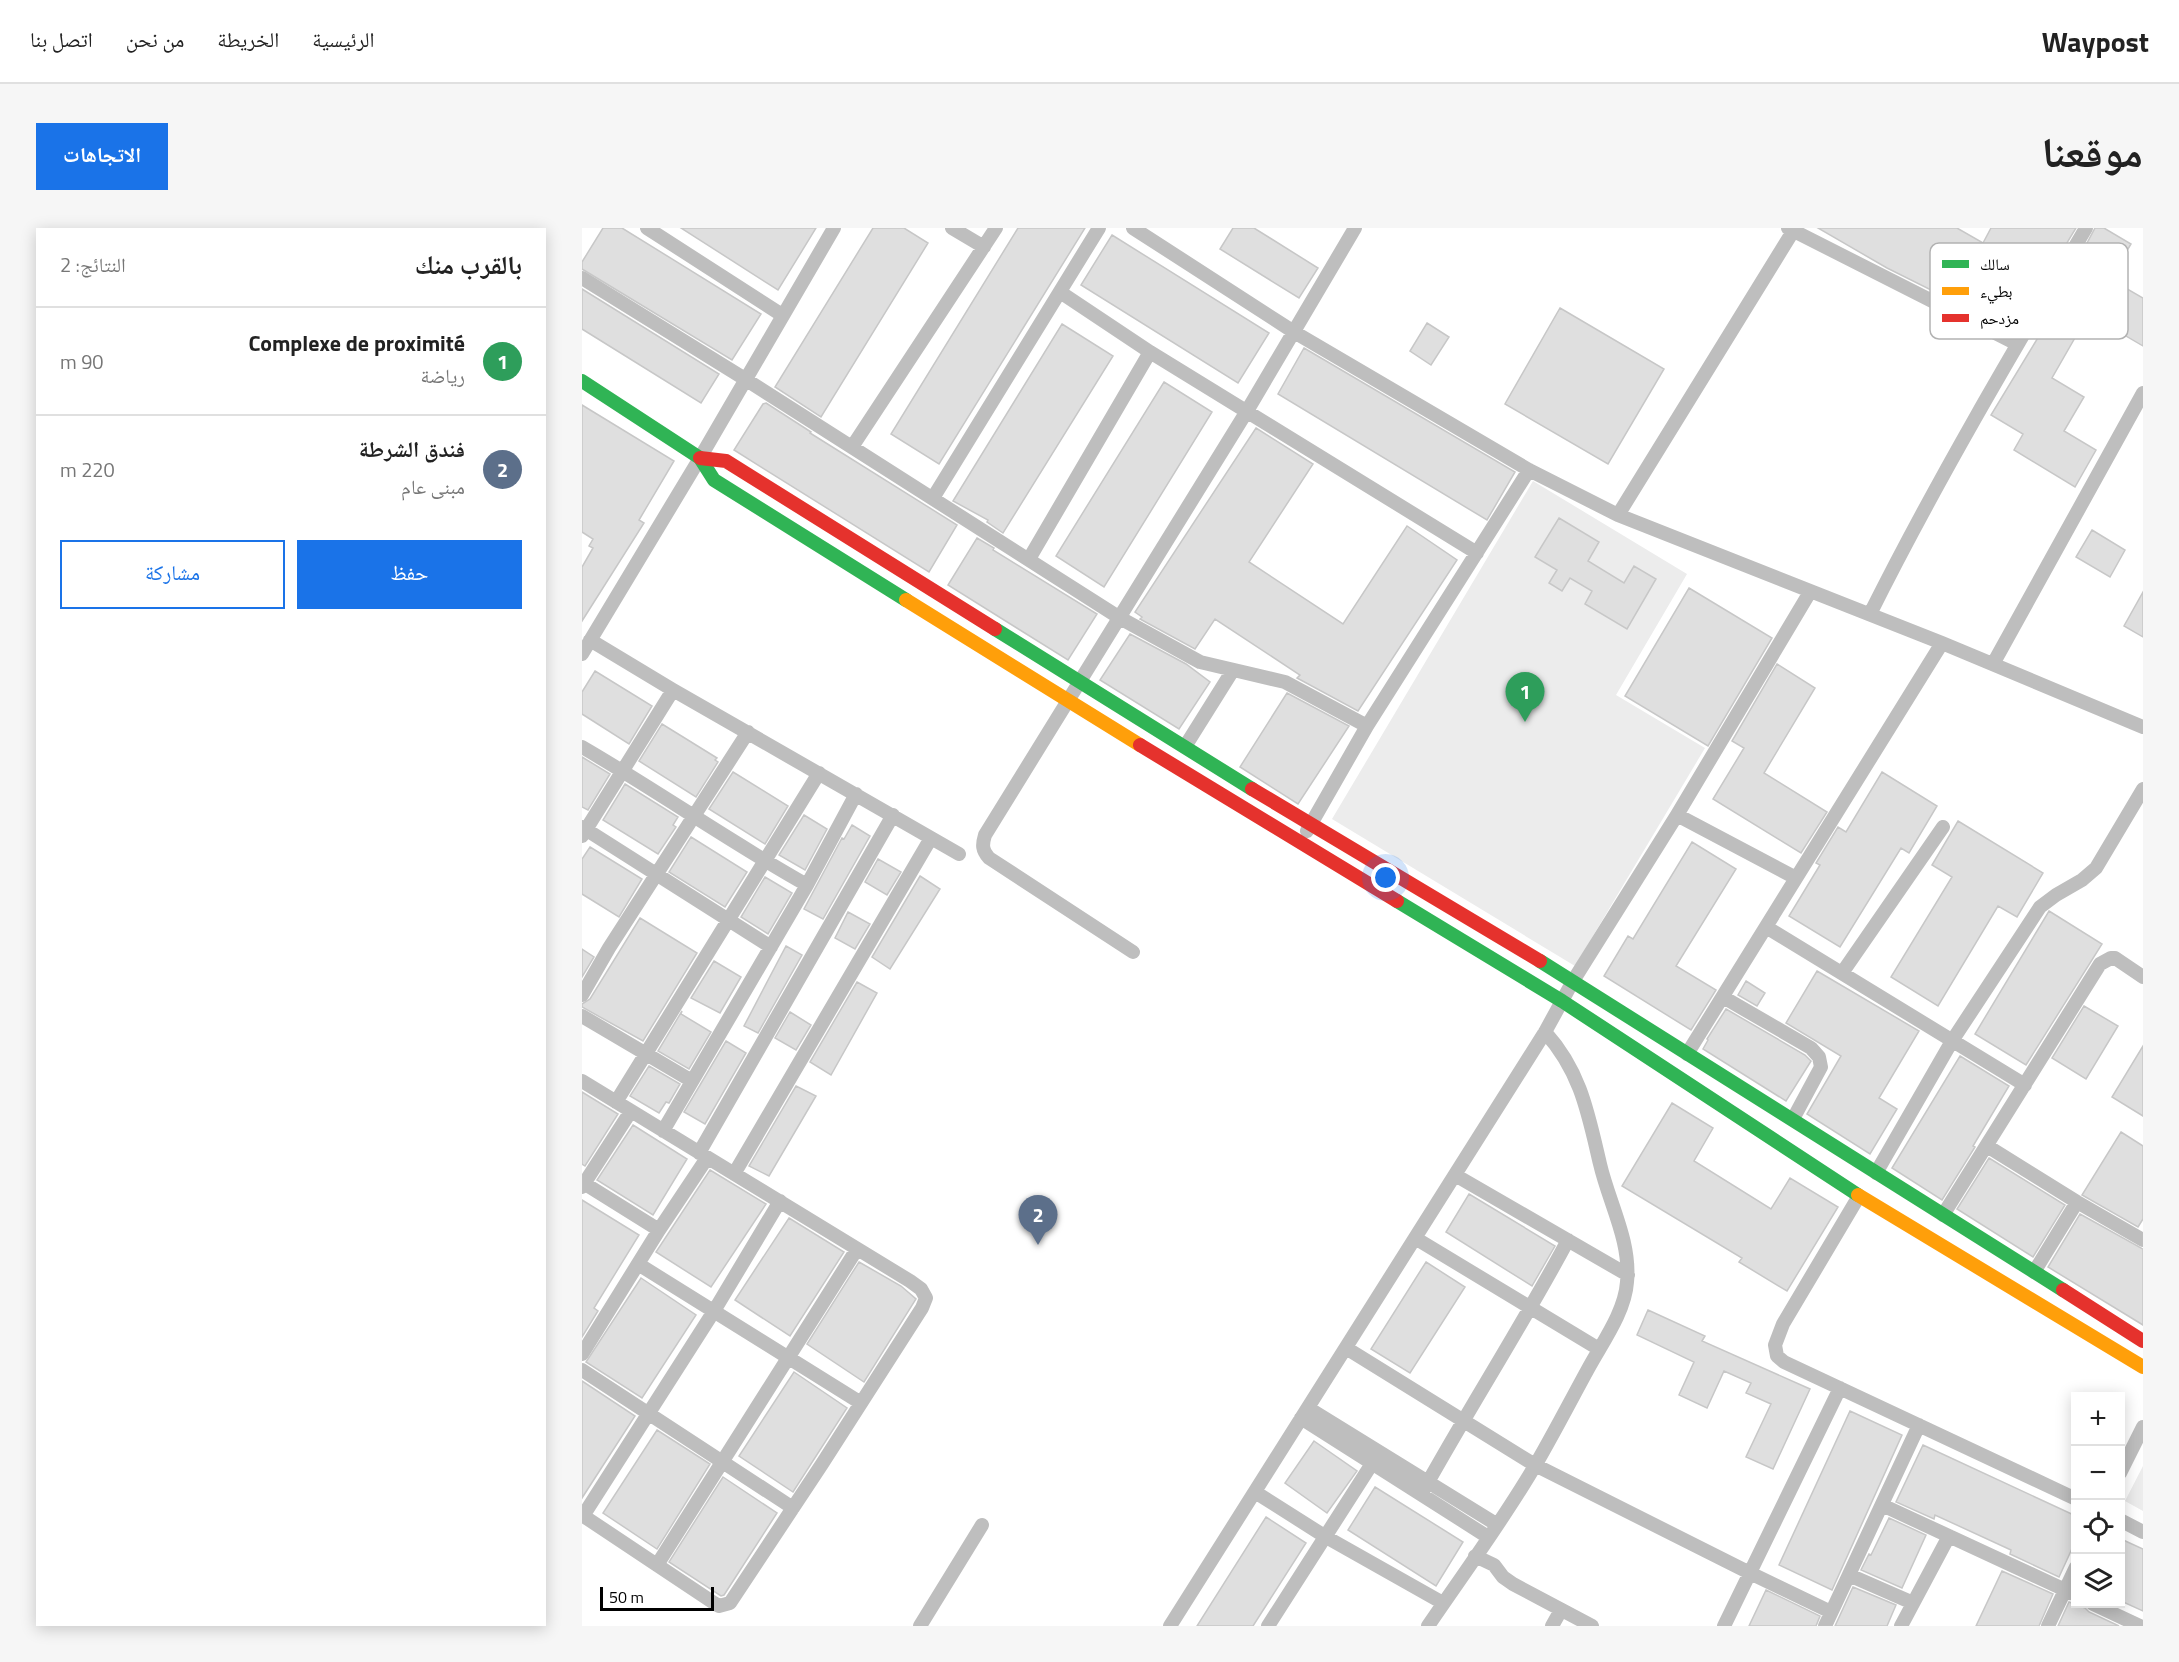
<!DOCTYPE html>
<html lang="ar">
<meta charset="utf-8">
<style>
body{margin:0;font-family:"Titillium Web","Noto Naskh Arabic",sans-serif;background:#f6f6f6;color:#222;direction:rtl}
.controls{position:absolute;right:18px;bottom:18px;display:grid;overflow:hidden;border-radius:0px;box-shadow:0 3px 15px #0003}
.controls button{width:54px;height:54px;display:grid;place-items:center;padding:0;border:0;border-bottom:2px solid #e0e0e0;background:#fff;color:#222;font:30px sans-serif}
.scale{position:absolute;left:18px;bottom:15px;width:114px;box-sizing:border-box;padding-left:6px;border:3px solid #000;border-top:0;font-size:16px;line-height:21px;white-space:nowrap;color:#000;-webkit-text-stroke:4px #fff;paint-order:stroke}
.you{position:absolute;left:804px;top:650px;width:21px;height:21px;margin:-15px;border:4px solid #fff;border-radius:50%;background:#1a73e8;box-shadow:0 0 0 9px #1a73e833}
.badge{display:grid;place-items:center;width:39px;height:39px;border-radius:50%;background:#1a73e8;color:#fff;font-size:20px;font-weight:700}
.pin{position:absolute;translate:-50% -50px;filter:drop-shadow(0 2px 3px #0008)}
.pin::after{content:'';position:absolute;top:32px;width:21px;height:18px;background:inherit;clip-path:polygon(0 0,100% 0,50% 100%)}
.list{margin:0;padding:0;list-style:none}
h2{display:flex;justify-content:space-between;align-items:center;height:78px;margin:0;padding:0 24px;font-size:26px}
h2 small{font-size:20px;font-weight:400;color:#767676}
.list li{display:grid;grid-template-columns:39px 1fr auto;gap:18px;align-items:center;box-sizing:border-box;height:108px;padding:0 24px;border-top:2px solid #e0e0e0}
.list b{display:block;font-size:22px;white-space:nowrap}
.list p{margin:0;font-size:20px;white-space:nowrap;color:#767676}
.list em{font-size:20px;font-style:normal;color:#767676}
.actions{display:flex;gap:12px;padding:18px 24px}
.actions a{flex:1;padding:14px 0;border:2px solid #1a73e8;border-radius:0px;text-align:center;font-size:21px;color:#1a73e8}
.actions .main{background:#1a73e8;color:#fff}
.icon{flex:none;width:33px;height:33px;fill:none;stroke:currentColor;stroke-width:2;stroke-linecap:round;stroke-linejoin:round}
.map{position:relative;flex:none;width:1561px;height:1398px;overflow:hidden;direction:ltr;border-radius:0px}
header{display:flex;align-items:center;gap:36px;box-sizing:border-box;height:84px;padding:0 30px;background:#fff;border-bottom:2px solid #e0e0e0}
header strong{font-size:28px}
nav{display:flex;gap:33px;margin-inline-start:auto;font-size:21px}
.intro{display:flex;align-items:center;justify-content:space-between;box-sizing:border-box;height:144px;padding:0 36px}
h1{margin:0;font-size:42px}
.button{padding:15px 27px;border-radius:0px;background:#1a73e8;color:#fff;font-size:21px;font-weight:700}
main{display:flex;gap:36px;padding:0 36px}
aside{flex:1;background:#fff;border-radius:0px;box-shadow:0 3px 15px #0003}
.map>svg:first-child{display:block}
.green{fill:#ececec}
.building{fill:#dfdfdf;stroke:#c7c7c7;stroke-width:1.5}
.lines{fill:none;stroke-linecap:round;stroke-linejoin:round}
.street{stroke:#bebebe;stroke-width:14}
.fast{stroke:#30b455;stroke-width:14}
.slow{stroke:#ff9f0a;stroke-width:14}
.jam{stroke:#e5322d;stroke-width:14}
.key{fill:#fff;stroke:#b2b2b2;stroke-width:1.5}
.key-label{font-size:16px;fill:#000}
</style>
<header>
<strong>Waypost</strong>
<nav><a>الرئيسية</a><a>الخريطة</a><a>من نحن</a><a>اتصل بنا</a></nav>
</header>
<div class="intro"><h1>موقعنا</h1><a class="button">الاتجاهات</a></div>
<main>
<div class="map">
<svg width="1561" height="1398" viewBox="0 0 1561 1398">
<rect width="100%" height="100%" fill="#fff"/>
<path class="green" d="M951,253l154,93 -71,121 89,53 -130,218 -243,-147z
M1561,1238v45l-18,-10z"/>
<path class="building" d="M21,0h19l139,86 -29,46 -150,-91v-7z
M99,0h135l-38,62z
M291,0h31l24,15 -107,174 -46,-30z
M436,0h67l-146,236 -48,-30z
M651,0h21l64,40 -19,30 -79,-49z
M1236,0h139l26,15 8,-15h85l-14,23 -2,-1 -46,80 -80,-46 -3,6 -44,-22z
M1513,0h9l27,16 -21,35 -32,-19z
M530,7l157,98 -31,50 -157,-98z
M1528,51l33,19v48l-53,-31z
M0,61l137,85 -18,29 -119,-74z
M978,80l104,61 -56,95 -103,-60z
M1471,85l27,16 -28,49 32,19 -20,34 32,19 -21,37 -61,-37 9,-16 -32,-19z
M845,95l22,14 -18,28 -21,-14z
M480,96l51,32 -110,177 -16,-11 1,-2 -35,-19z
M722,120l211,124 -28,48 -209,-126z
M582,154l48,30 -108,175 -48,-31z
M184,175l45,29 -1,1 147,92 -28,47 -195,-122 29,-46z
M0,177l92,56 -35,59 5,3 -62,98v-54l11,-19 -4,-2 4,-7 -11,-7z
M674,200l57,36 -64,98 94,62 64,-98 50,34 -99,151 -61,-33 3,-3 -85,-56 -20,30 -55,-30 2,-2 -7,-5z
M977,290l40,24 -11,19 36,22 10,-17 22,13 -29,50 -42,-25 7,-13 -22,-13 -8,13 -13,-8 8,-13 -22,-13z
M1510,302l33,20 -15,27 -34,-20z
M395,310l17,10 -1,2 104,64 -29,46 -120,-75z
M1107,360l83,50 -64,108 -83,-50z
M1561,364v45l-19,-11z
M548,406l56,30 24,18 -31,47 -79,-49z
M1195,436l38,24 -51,85 63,39 -26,41 -88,-54 31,-51 -12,-7z
M13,443l57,35 -23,38 -47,-30v-22z
M705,465l62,33 -51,78 -58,-37z
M80,496l55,34 -2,2 3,2 -22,35 -57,-36z
M0,529l28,17 -22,36 -6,-3z
M151,544l55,34 -23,38 -56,-35z
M1300,544l55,34 -28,47 -8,-5 -61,99 -51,-31 31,-51 -4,-2 22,-36 8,5z
M43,556l53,33 -5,8 3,2 -18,27 -55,-34z
M222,587l23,14 -22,41 -26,-15z
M1376,593l85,52 -26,44 -19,-11 -60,100 -47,-29 61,-100 -20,-12z
M270,597l18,11 -47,83 -19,-10 38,-71 2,1z
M109,609l56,35 -22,35 -56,-35z
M1110,614l44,27 -60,97 40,24 -25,40 -87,-54 24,-40 5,3z
M8,619l52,32 -23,38 -37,-23v-35z
M296,631l23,13 -14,23 -22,-13z
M338,648l20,13 -50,80 -18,-12z
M183,649l27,16 -24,41 -27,-17z
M1467,683l53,33 -76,121 -51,-31z
M266,684l22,12 -15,25 -20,-11z
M58,690l57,35 -54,88 -61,-34v-3l8,-5z
M204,718l16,9 -44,78 -14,-7z
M0,721l12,8 -12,20z
M132,733l27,16 -21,36 -29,-15z
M1235,743l102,60 -40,67 18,11 -27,45 -63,-40 34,-58 -55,-33z
M1164,753l19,12 -8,13 -19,-11z
M275,754l20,11 -46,82 -21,-13z
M1502,778l34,20 -32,53 -34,-21z
M1144,781l79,46 6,6 -25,40 -83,-52 5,-9 -1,-1z
M100,783l-1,3 30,18 -22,37 -31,-18z
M208,784l21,13 -15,25 -21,-12z
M144,813l20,12 -41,71 -21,-12z
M1561,818v70l-31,-19z
M1378,828l49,30 -36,60 2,1 -33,53 -50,-32z
M67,838l31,18 -11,19 -3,-1 -7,11 -29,-17z
M214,858l20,10 -47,80 -20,-10z
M0,864l36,22 -33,52 -3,-2z
M1090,875l41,25 -19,33 77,48 19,-31 48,29 -51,84 -48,-29 3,-4 -120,-72z
M51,897l54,34 -34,56 -56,-35z
M1539,904l22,14v73l-5,8 -56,-32z
M1407,930l76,47 -32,52 -76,-48z
M128,942l56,34 -55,83 -55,-35z
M887,966l86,52 -23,40 -86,-54z
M0,972l57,35 -45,73 4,3 -16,26z
M1498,986l63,35v76l-95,-58z
M207,990l55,34 -54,84 -55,-36z
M277,1034l42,24 15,13 -52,83 -57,-38z
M844,1034l39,25 -55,86 -39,-24z
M59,1050l55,37 -54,83 -56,-36z
M1066,1082l57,26 -3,5 108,48 -37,80 -27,-12 25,-53 -25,-11 5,-10 -27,-12 -17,37 -28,-13 15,-33 -57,-27z
M212,1144l53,36 -54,84 -54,-36z
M0,1153l53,35 -53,82z
M1268,1183l52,24 -70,155 -53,-25z
M75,1202l53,34 -53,85 -54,-36z
M732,1213l43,30 -30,42 -42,-30z
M1341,1217l153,71v24l-17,37 -49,-23 1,-4 -76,-35 -1,4 -38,-17z
M141,1249l54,36 -53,82 -3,1 -52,-34z
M793,1259l88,55 -27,44 -88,-56z
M684,1289l40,26 -53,83h-56z
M1307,1290l37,17 -24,53 -41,-18 8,-16 2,1z
M1539,1311l22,10v62l-22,-10z
M1420,1343l51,23 -14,32h-63z
M1271,1359l43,18 -9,21h-52z
M1184,1362l54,26 -4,10h-67z
M1487,1374l16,6 4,4 30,14h-61z"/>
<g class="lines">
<path class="street" d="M65,0l135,87
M370,0l32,19
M551,0l161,104 235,138 89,45 324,128 201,84
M1206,0l229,116
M0,50l163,101 375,239 80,44 85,20 82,44
M478,64l90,60 327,201
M270,219l144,-219
M351,270l166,-270
M1036,287l177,-287
M447,331l121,-207
M1288,386c66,-132 141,-259 216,-386
M8,412l83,50 286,164
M0,426l118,-196 134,-230
M1411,436l150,-271
M604,517l47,-75
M0,519c76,44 148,95 225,138
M1095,587l119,63
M0,599l189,120
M725,603l60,-105 162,-256
M0,608l91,-146
M1184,699l259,158
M551,724l-144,-94c-7,-8 -7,-13 -4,-23l262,-424 108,-183
M1260,745l101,-146
M0,767l27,-47 139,-216
M1141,769l88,51 8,9 2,10 -28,52
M0,788l110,65
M1105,826l255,-411
M0,853l328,200 11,8 5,9 -4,10 -100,156 -92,139 -11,3 -5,-3 -132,-88
M34,874l203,-329
M81,903l144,-246 49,-91
M1405,918l90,56 66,38
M117,925l194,-338
M1294,945l76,-132 88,-134 16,-12 26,-15 14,-12 47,-79
M152,946l197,-336
M873,947l173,100
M0,954l77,48
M0,959l49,-76
M1277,968l-76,128 -8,21 2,11 7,6 292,137
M1361,987l157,-251 11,-6h4l28,19
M833,1010l184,111
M56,1036l223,139
M1452,1044l43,-70
M764,1120l189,117 215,108 81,39
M0,1126l77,-124 48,-72
M0,1142l211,138
M726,1180l188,116
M719,1190l187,119
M1538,1245l23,-46
M673,1264l71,45 117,66
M840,1265c47,-85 100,-167 146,-253
M1300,1277l194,90
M1,1288l131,-205 66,-110
M1538,1292l23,12
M893,1328l19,9 9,12 10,7 79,42
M75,1337l200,-316
M1267,1347l64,28
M1511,1376l47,22
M338,1398l62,-101
M588,1398l375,-594 28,-51 104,-166 133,-223
M686,1398l105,-164
M846,1398c36,-53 76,-107 108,-162 18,-31 35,-64 52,-95 14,-26 37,-57 39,-87 4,-41 -18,-79 -27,-118 -12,-51 -19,-92 -55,-132
M970,1398l9,-16
M1142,1398l116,-238
M1243,1398l94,-201
M1319,1398l48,-90
M1466,1398l28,-59"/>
<path class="fast" d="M0,153l118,77 14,22 192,120
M413,401l257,160
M815,673l165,100 296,194
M958,733l523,329"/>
<path class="slow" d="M324,372l234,145
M1276,967l285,172"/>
<path class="jam" d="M118,230l26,3 269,168
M558,517l257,156
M670,561l288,172
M1481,1062l80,51"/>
</g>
<rect x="1348" y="15" width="198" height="96" rx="9" class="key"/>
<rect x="1360" y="32" width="27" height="8" fill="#30b455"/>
<rect x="1360" y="59" width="27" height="8" fill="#ff9f0a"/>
<rect x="1360" y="86" width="27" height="8" fill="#e5322d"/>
<g class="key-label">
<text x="1398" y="42">سالك</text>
<text x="1398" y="69">بطيء</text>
<text x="1398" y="96">مزدحم</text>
</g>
</svg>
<div class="controls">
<button>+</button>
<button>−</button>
<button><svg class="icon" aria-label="locate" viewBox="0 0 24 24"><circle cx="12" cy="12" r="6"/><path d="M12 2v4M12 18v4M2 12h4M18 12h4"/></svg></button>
<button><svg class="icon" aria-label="layers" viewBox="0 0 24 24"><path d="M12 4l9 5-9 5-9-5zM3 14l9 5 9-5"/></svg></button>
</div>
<div class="scale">50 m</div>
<div class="you"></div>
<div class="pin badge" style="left:943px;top:494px;background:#2e9e5b">1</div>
<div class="pin badge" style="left:456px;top:1017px;background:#5c6f8a">2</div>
</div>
<aside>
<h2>بالقرب منك<small>النتائج: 2</small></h2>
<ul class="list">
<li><span class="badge" style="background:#2e9e5b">1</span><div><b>Complexe de proximité</b><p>رياضة</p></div><em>90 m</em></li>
<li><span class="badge" style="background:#5c6f8a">2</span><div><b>فندق الشرطة</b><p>مبنى عام</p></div><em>220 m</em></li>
</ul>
<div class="actions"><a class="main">حفظ</a><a>مشاركة</a></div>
</aside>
</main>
